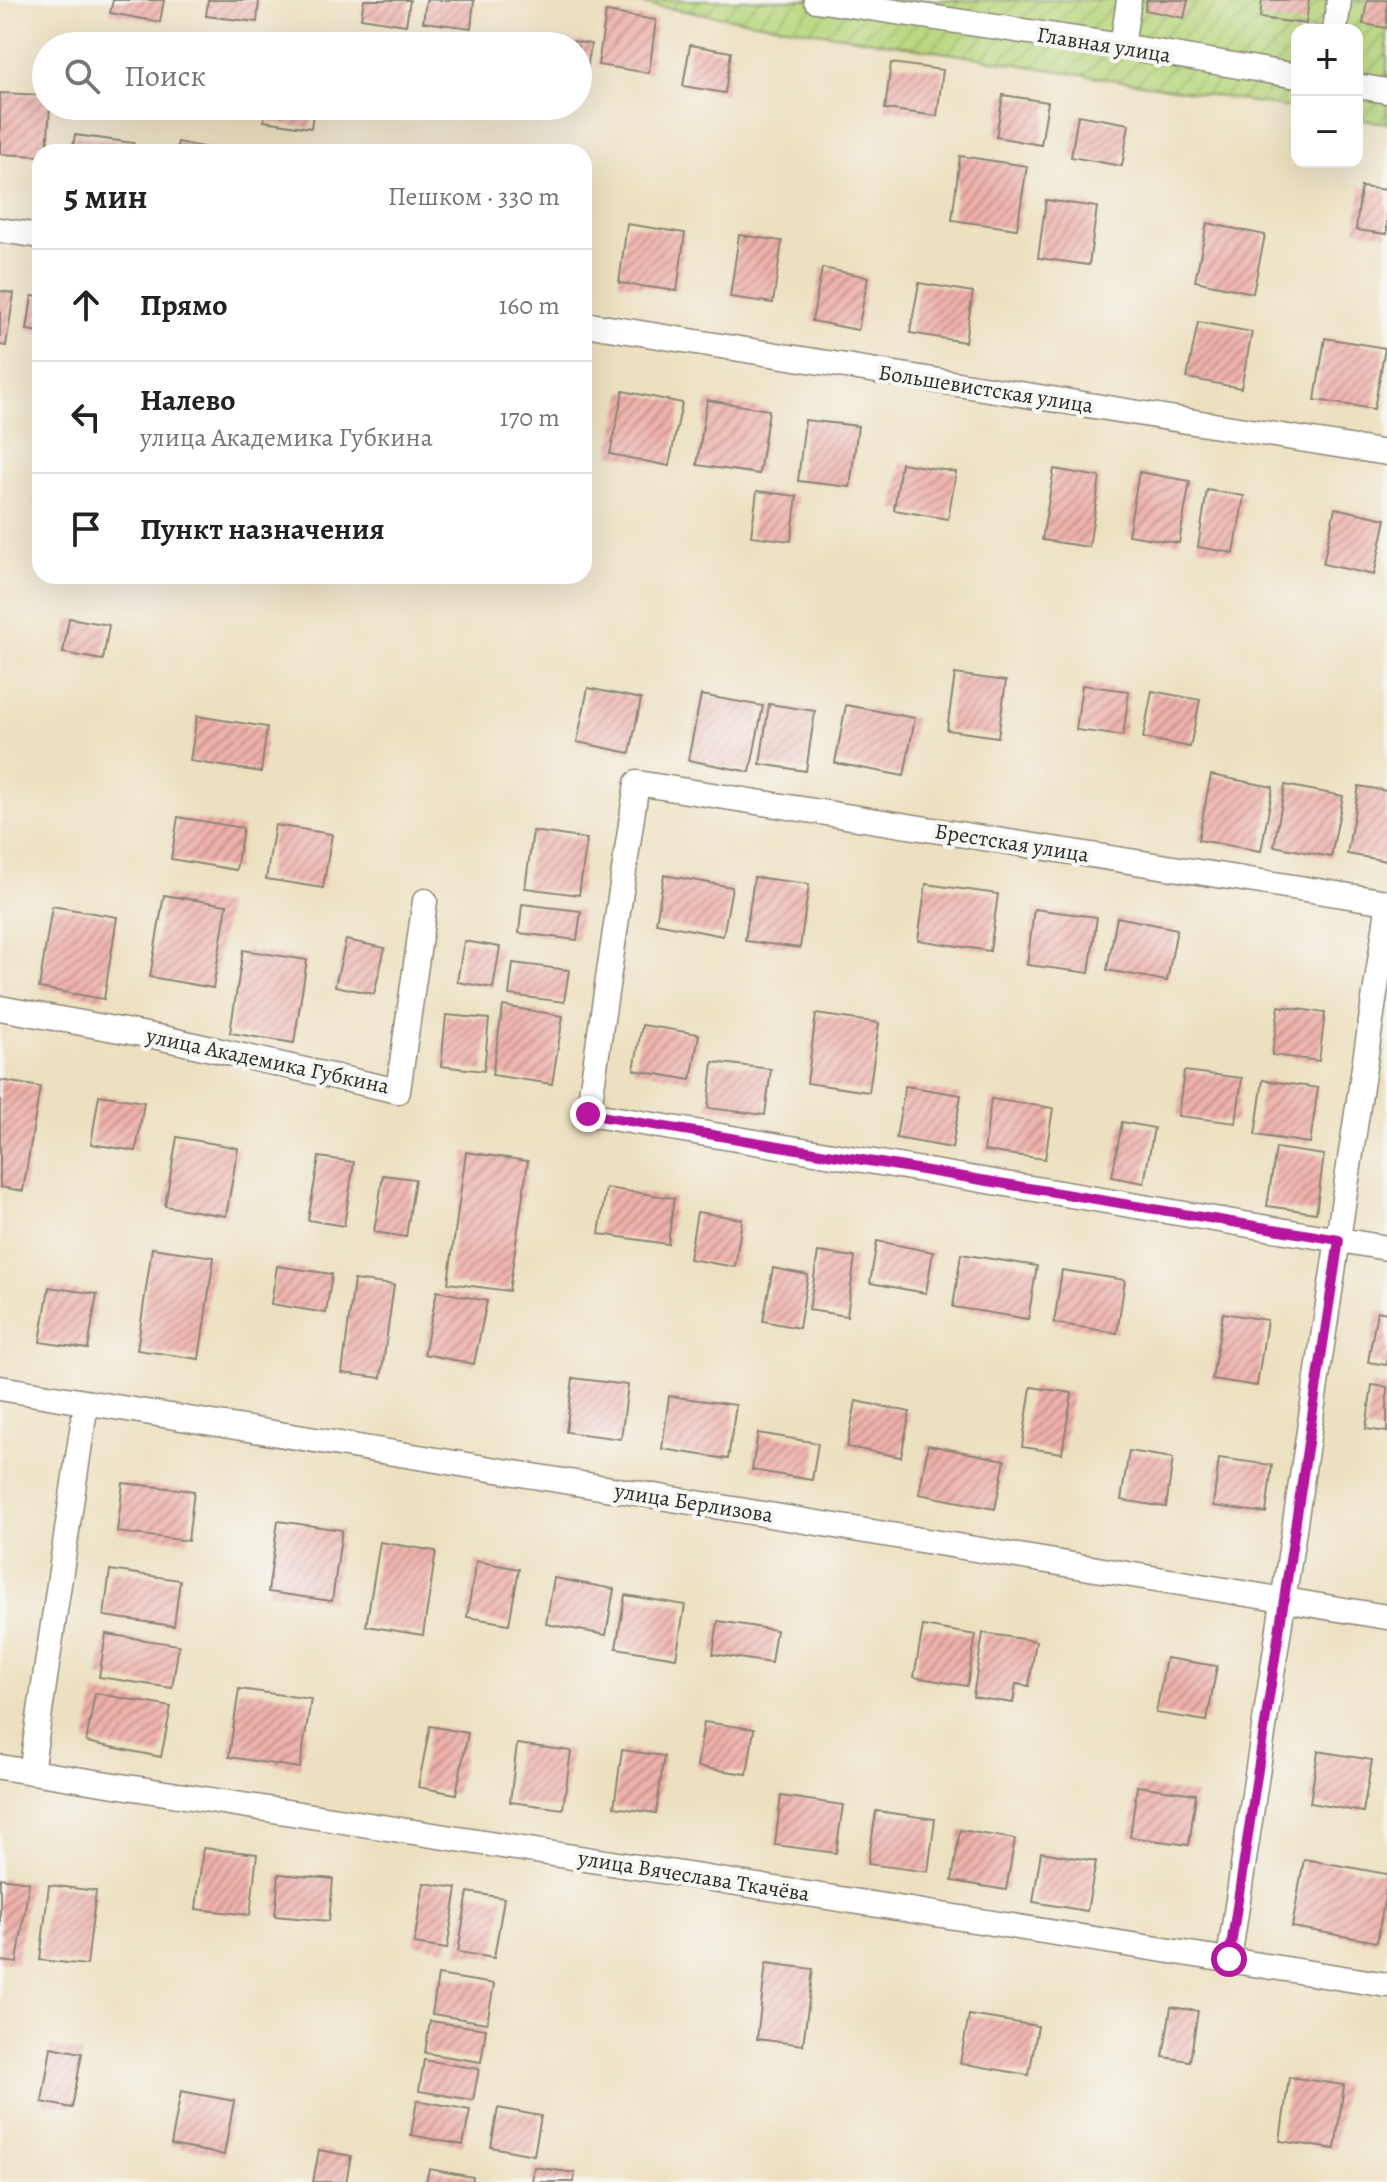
<!DOCTYPE html>
<html lang="ru">
<meta charset="utf-8">
<style>
body{margin:0;font-family:Alegreya,serif;background:#f2f2f2;color:#222}
.controls{position:absolute;right:24px;top:24px;display:grid;overflow:hidden;border-radius:16px;box-shadow:0 8px 32px #0002}
.controls button{width:72px;height:72px;display:grid;place-items:center;padding:0;border:0;border-bottom:2px solid #e0e0e0;background:#fff;color:#222;font:40px sans-serif}
.stop{position:absolute;width:24px;height:24px;margin:-18px;border:6px solid #b5179e;border-radius:50%;background:#fff}
.stop.end{background:#b5179e;border-color:#fff;box-shadow:0 2px 8px #0008}
.list{margin:0;padding:0;list-style:none}
h2{display:flex;justify-content:space-between;align-items:center;height:104px;margin:0;padding:0 32px;font-size:34px}
h2 small{font-size:26px;font-weight:400;color:#767676}
.list li{display:grid;grid-template-columns:52px 1fr auto;gap:24px;align-items:center;box-sizing:border-box;height:112px;padding:0 32px;border-top:2px solid #e0e0e0}
.list b{display:block;font-size:30px;white-space:nowrap}
.list p{margin:0;font-size:26px;white-space:nowrap;color:#767676}
.list em{font-size:26px;font-style:normal;color:#767676}
.icon{flex:none;width:44px;height:44px;fill:none;stroke:currentColor;stroke-width:2;stroke-linecap:round;stroke-linejoin:round}
.map{position:relative;flex:none;width:1387px;height:2182px;overflow:hidden}
.search{position:absolute;background:#fff;box-shadow:0 8px 32px #0002;left:32px;top:32px;width:560px;height:88px;display:flex;align-items:center;gap:20px;box-sizing:border-box;padding:0 28px;border-radius:44px;color:#767676;font-size:30px}
.panel{position:absolute;background:#fff;box-shadow:0 8px 32px #0002;left:32px;top:144px;width:560px;height:440px;border-radius:24px}
.map>svg:first-child{display:block}
.garden{fill:url(#garden-furrows);stroke:#728054;stroke-width:2}
.building{fill:url(#building-hatch)}
.lines{fill:none;stroke-linecap:round;stroke-linejoin:round}
.minor-casing{stroke:#8c8676;stroke-width:27}
.minor{stroke:#fff;stroke-width:24}
.route{stroke:#b5179e;stroke-width:10}
.labels{text-anchor:middle;stroke-width:8;stroke-linejoin:round;paint-order:stroke}
.street-label{font-size:22px;fill:#2b2b2b;stroke:#f6f6f2}
</style>
<div class="map">
<svg width="1387" height="2182" viewBox="0 0 1387 2182">
<defs>
<pattern id="garden-furrows" width="10" height="10" patternUnits="userSpaceOnUse" patternTransform="scale(2)"><rect width="10" height="10" fill="#b8d67d"/><path d="M-1 1l2-2M0 10L10 0M9 11l2-2" fill="none" stroke="#9eb86c"/></pattern>
<pattern id="building-hatch" width="6" height="6" patternUnits="userSpaceOnUse" patternTransform="scale(2)"><rect width="6" height="6" fill="#eeb0aa"/><path d="M-1 1l2-2M0 6l6-6M5 7l2-2" fill="none" stroke="#c18f8b"/></pattern>
</defs>
<rect width="100%" height="100%" fill="#f6f6f2"/>
<filter id="ink" filterUnits="userSpaceOnUse"><feTurbulence type="fractalNoise" baseFrequency=".0125" numOctaves="2"/><feDisplacementMap in="SourceGraphic" scale="16" xChannelSelector="R" yChannelSelector="G"/><feConvolveMatrix kernelMatrix="1 2 1 2 8 2 1 2 1" color-interpolation-filters="sRGB"/></filter>
<filter id="wash" filterUnits="userSpaceOnUse"><feTurbulence type="fractalNoise" baseFrequency=".006" numOctaves="4" result="noise"/><feDisplacementMap in="SourceGraphic" scale="32" xChannelSelector="R" yChannelSelector="G"/><feGaussianBlur stdDeviation="1.8" result="paint"/><feColorMatrix in="noise" values="0 0 0 0 0 0 0 0 0 0 0 0 0 0 0 0 0 1.4 0 .05"/><feComposite in="paint" operator="in"/></filter>
<g filter="url(#wash)">
<rect width="100%" height="100%" fill="#ede0c0"/>
<path class="garden" d="M617,0h770v123l-30,-4v-89h-60v79z"/>
<g id="blocks">
<path class="building" d="M113,0h51l-4,22 -50,-9z
M208,0h51l-2,22 -51,-6z
M364,0h46l-4,25 -45,-7z
M426,0h48l-3,28 -48,-6z
M1147,0h41l-4,18 -39,-8z
M1262,0h47l-3,24 -46,-6z
M1367,0h20v28l-24,-4z
M606,12l50,8 -7,53 -51,-8z
M552,38l39,6 -8,51 -5,-1v-48h-27z
M690,45l41,7 -6,41 -42,-7z
M891,63l52,7 -6,46 -52,-7z
M0,93l46,2v11h4l-3,46h-7v4l-40,-2z
M1003,95l45,7 -7,43 -45,-8z
M188,106h48l-1,9 -47,-7z
M266,106h48l-3,22 -47,-7z
M1078,115l51,9 -7,42 -51,-9z
M75,135l59,8 -1,9h-61z
M178,142l42,9 -1,1h-43z
M960,156l67,10 -10,63 -65,-9z
M1361,187l26,3v44l-31,-4z
M1046,200l51,7 -8,58 -51,-7z
M1207,223l58,12 -12,58 -58,-12z
M627,224l58,9 -8,58 -58,-8z
M739,235l43,6 -9,62 -43,-6z
M822,268l46,9 -10,53 -46,-9z
M919,283l54,9 -8,50 -55,-9z
M0,291l14,2 -8,53 -6,-1z
M32,296l8,1v35l-13,-2z
M1198,322l54,10 -11,56 -54,-10z
M1325,338l60,10 -11,61 -59,-9z
M623,391l59,12 -13,63 -59,-12z
M707,400l62,10 -10,64 -62,-9z
M805,420l53,6 -8,61 -52,-6z
M901,463l55,9 -8,47 -54,-9z
M1054,469l46,8 -11,70 -47,-7z
M1139,472l51,9 -11,62 -51,-8z
M1207,490l37,6 -10,57 -36,-6z
M757,491l40,5 -6,45 -40,-5z
M1335,508l51,11 -12,56 -51,-11z
M69,618l40,7 -6,35 -40,-7z
M955,674l51,7 -8,56 -51,-7z
M1082,685l47,6 -6,45 -47,-6z
M588,688l53,11 -11,54 -53,-11z
M1152,691l48,9 -10,47 -47,-9z
M701,695l62,11 -13,66 -62,-12z
M769,704l46,7 -9,60 -46,-7z
M846,705l69,13 -11,58 -69,-13z
M197,716l70,11 -6,45 -71,-11z
M1211,775l62,12 -12,64 -63,-11z
M1285,785l58,11 -12,61 -57,-11z
M1359,786l28,5v70l-40,-7z
M178,817l65,11 -7,42 -65,-11z
M275,825l57,9 -9,54 -57,-9z
M533,831l54,8 -8,56 -54,-7z
M664,875l68,12 -9,49 -67,-13z
M754,877l55,7 -9,64 -55,-7z
M926,884l72,10 -8,57 -72,-11z
M164,895l63,10 -14,83 -63,-11z
M522,904l59,7 -4,29 -58,-7z
M52,906l65,11 -13,82 -65,-11z
M1034,909l63,8 -8,56 -62,-8z
M1117,917l60,12 -10,52 -60,-11z
M346,940l39,8 -11,46 -39,-8z
M464,941l36,6 -7,41 -36,-6z
M243,950l64,10 -13,83 -64,-10z
M513,963l56,7 -5,32 -55,-7z
M503,1006l60,10 -11,68 -60,-9z
M1279,1006l46,7 -6,48 -47,-6z
M816,1014l63,9 -10,69 -62,-9z
M446,1015l43,4 -5,52 -43,-5z
M642,1025l57,9 -8,46 -57,-10z
M713,1062l58,7 -6,46 -57,-7z
M1184,1071l58,7 -6,45 -58,-7z
M0,1080l40,7 -17,104 -23,-4z
M1263,1080l55,8 -8,55 -55,-8z
M905,1086l56,9 -9,53 -56,-10z
M99,1095l45,7 -8,49 -45,-7z
M991,1099l62,9 -8,51 -61,-8z
M1122,1122l32,6 -10,55 -32,-6z
M177,1137l61,11 -12,68 -61,-10z
M1276,1148l48,7 -8,58 -49,-7z
M466,1152l62,9 -19,130 -61,-8z
M319,1157l35,5 -10,64 -36,-6z
M383,1175l32,4 -9,58 -32,-5z
M606,1188l68,10 -6,46 -69,-10z
M697,1212l45,7 -7,48 -46,-8z
M877,1241l56,11 -7,41 -56,-10z
M152,1248l62,9 -15,102 -62,-9z
M818,1252l37,5 -8,59 -38,-6z
M961,1254l76,12 -9,53 -75,-12z
M277,1266l55,8 -6,39 -55,-9z
M773,1268l35,7 -9,53 -36,-7z
M1062,1270l63,10 -8,53 -63,-10z
M354,1280l40,5 -13,93 -39,-5z
M49,1287l48,7 -9,55 -48,-7z
M437,1291l50,10 -13,63 -50,-10z
M1377,1311l10,2v52l-19,-3z
M1223,1313l44,7 -10,66 -45,-7z
M573,1378l55,7 -7,54 -55,-7z
M1372,1385l15,2v45l-21,-3z
M1031,1387l41,6 -10,60 -40,-6z
M669,1396l67,9 -8,54 -66,-10z
M856,1401l54,11 -9,45 -54,-10z
M758,1433l60,10 -6,37 -60,-10z
M928,1445l77,15 -10,49 -76,-15z
M1129,1451l44,7 -7,49 -45,-7z
M1219,1458l53,7 -6,48 -53,-7z
M123,1483l71,8 -6,50 -71,-9z
M278,1521l64,9 -10,71 -64,-9z
M380,1542l56,9 -13,84 -57,-9z
M476,1561l43,8 -10,55 -42,-7z
M110,1570l70,10 -6,46 -70,-10z
M554,1578l60,11 -8,46 -60,-11z
M625,1595l60,10 -9,53 -60,-10z
M718,1621l58,9 -5,33 -58,-9z
M923,1626l53,9 -9,51 -53,-9z
M983,1633l53,8 -7,45 -13,-2 -3,19 -40,-6z
M106,1634l73,11 -7,43 -73,-11z
M1166,1658l51,8 -10,55 -51,-8z
M239,1689l72,10 -11,69 -71,-11z
M95,1693l76,14 -10,50 -75,-15z
M704,1722l50,7 -7,45 -50,-7z
M430,1726l38,7 -12,61 -38,-7z
M517,1744l54,7 -8,58 -53,-7z
M622,1750l42,6 -8,57 -42,-6z
M1318,1751l54,9 -9,52 -53,-9z
M1137,1786l59,8 -7,51 -59,-8z
M781,1796l62,9 -7,48 -61,-8z
M876,1811l59,8 -7,53 -60,-8z
M960,1830l55,9 -9,51 -54,-9z
M203,1848l54,6 -7,61 -54,-6z
M1041,1852l55,9 -9,50 -54,-9z
M1304,1859l83,15v11l-10,57 -85,-15z
M279,1874l54,5 -4,42 -54,-5z
M0,1878l29,4 -12,81 -17,-2z
M424,1883l33,5 -10,61 -33,-5z
M49,1885l47,6 -9,74 -47,-5z
M468,1892l36,6 -10,60 -36,-6z
M766,1963l47,6 -10,76 -46,-6z
M438,1975l56,9 -7,39 -55,-9z
M1171,2007l27,4 -8,50 -27,-4z
M969,2015l69,11 -9,49 -69,-12z
M430,2021l56,8 -5,33 -56,-9z
M51,2047l31,6 -10,55 -30,-6z
M424,2060l55,9 -6,31 -54,-9z
M1289,2077l55,8 -9,64 -55,-8z
M181,2091l53,10 -10,54 -53,-10z
M417,2100l53,10 -7,35 -52,-10z
M498,2108l43,8 -7,39 -43,-8z
M319,2150l32,6 -5,26h-33z
M534,2167l41,6 -1,9h-42z
M429,2169l44,8 -1,5h-46z"/>
</g>
</g>
<g filter="url(#ink)">
<use href="#blocks" fill-opacity="0" stroke="#8c8676" stroke-width="2"/>
<g class="lines">
<g class="minor-casing">
<path id="minor" d="M816,0l306,46 175,30
M1335,30l4,-30
M1122,46l7,-46
M1357,86l30,5
M0,230l40,6
M584,324l803,129
M1387,902l-750,-119 -49,331 799,134
M0,1008l163,30 235,53 27,-190
M0,1388l1387,229
M0,1767l1387,218
M31,1772l55,-369
M1229,1959l158,-1044"/>
</g>
<use href="#minor" class="minor"/>
</g>
</g>
<g class="lines" filter="url(#ink)">
<path class="route" d="M588,1114l751,126 -110,719"/>
</g>
<g class="labels">
<g class="street-label">
<text transform="translate(1104 44) rotate(9)" y="8">Главная улица</text>
<text transform="translate(986 388) rotate(9)" y="8">Большевистская улица</text>
<text transform="translate(1012 842) rotate(9)" y="8">Брестская улица</text>
<text transform="translate(268 1060) rotate(12)" y="8">улица Академика Губкина</text>
<text transform="translate(694 1502) rotate(9)" y="8">улица Берлизова</text>
<text transform="translate(694 1875) rotate(9)" y="8">улица Вячеслава Ткачёва</text>
</g>
</g>
</svg>
<div class="controls">
<button>+</button>
<button>−</button>
</div>
<div class="stop" style="left:1229px;top:1959px"></div>
<div class="stop end" style="left:588px;top:1114px"></div>
<div class="search"><svg class="icon" aria-label="search" viewBox="0 0 24 24"><circle cx="10" cy="10" r="6"/><path d="M15 15l6 6"/></svg>Поиск</div>
<section class="panel">
<h2>5 мин<small>Пешком · 330 m</small></h2>
<ul class="list">
<li><svg class="icon" aria-label="ahead" viewBox="0 0 24 24"><path d="M12 20V5M6 11l6-6 6 6"/></svg><div><b>Прямо</b></div><em>160 m</em></li>
<li><svg class="icon" aria-label="left" viewBox="0 0 24 24"><path d="M17 20v-9H6M10 6l-5 5 5 5"/></svg><div><b>Налево</b><p>улица Академика Губкина</p></div><em>170 m</em></li>
<li><svg class="icon" aria-label="arrive" viewBox="0 0 24 24"><path d="M6 21V4h12l-3 4 3 4H6"/></svg><div><b>Пункт назначения</b></div></li>
</ul>
</section>
</div>
